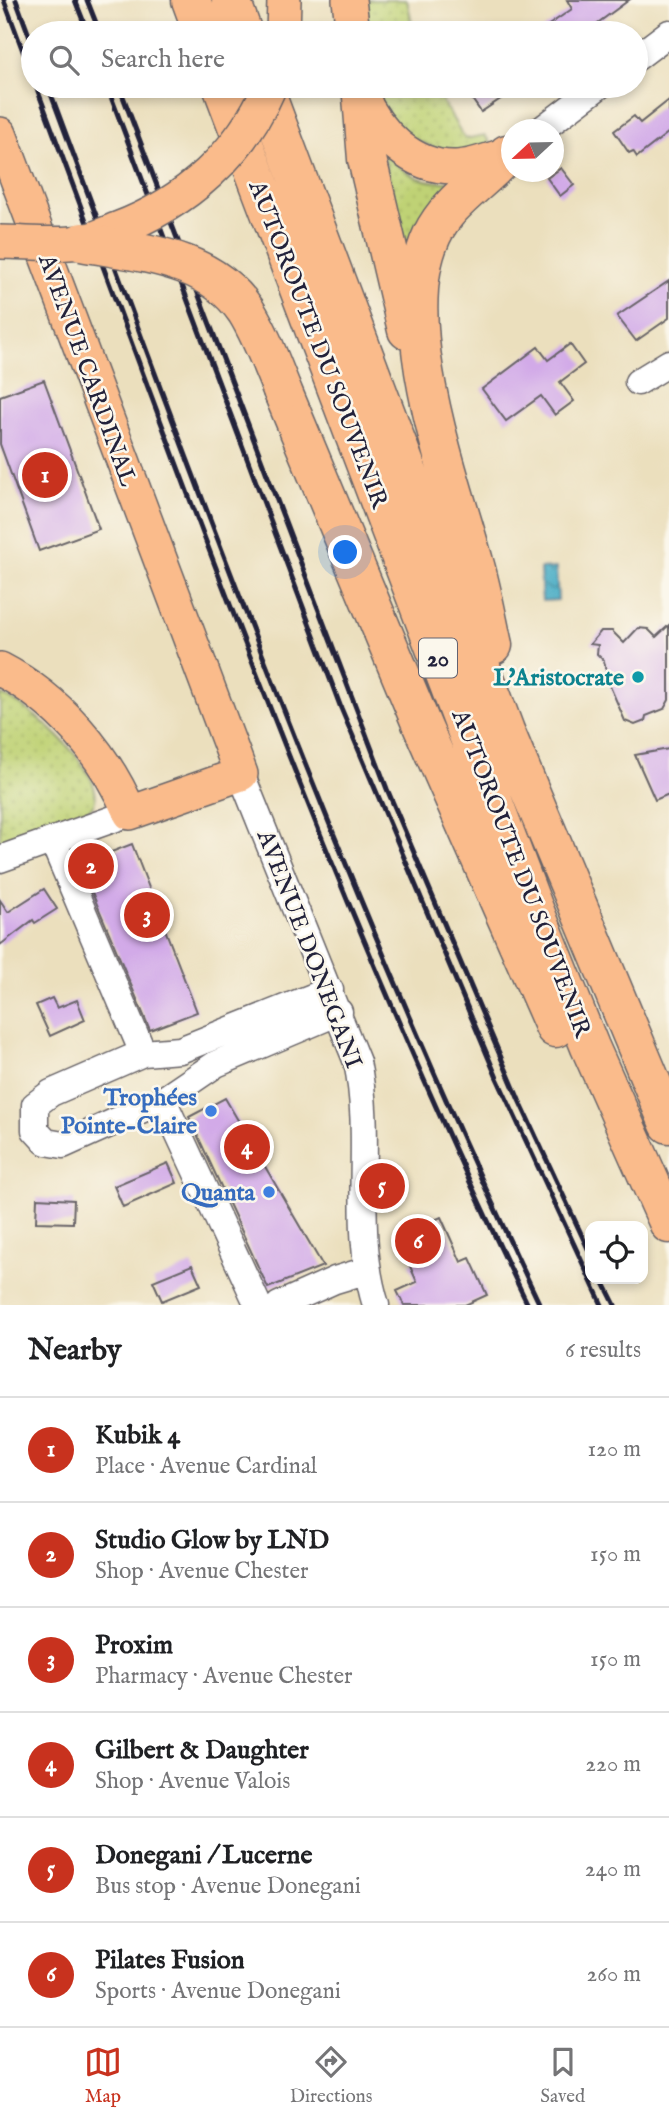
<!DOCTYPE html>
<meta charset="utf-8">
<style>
body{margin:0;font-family:"IM FELL English",serif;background:#f6f6f6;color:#202124}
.controls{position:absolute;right:21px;bottom:21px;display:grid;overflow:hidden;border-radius:14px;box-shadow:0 4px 10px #0003}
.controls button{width:63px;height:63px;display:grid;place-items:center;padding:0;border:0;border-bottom:2px solid #e0e0e0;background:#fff;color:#202124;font:35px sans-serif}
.compass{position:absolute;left:501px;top:119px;width:63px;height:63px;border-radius:50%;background:#fff;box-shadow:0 4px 10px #0003;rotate:248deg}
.you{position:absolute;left:346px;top:553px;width:24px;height:24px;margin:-18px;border:5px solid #fff;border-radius:50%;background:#1a73e8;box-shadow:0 0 0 10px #1a73e833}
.badge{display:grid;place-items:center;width:46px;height:46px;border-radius:50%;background:#c8321e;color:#fff;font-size:23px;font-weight:700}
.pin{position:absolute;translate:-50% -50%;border:4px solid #fff;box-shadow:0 2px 7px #0006}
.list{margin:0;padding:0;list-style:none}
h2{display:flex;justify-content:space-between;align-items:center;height:91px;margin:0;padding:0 28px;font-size:30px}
h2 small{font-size:23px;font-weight:400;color:#757577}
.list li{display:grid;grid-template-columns:46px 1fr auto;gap:21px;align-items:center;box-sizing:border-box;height:105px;padding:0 28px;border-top:2px solid #e0e0e0}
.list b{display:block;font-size:26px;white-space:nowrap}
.list p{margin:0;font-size:23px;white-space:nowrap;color:#757577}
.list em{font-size:23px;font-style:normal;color:#757577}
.icon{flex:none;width:38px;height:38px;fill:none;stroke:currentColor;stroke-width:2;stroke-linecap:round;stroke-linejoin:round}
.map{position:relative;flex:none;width:669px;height:1305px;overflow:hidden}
.search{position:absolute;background:#fff;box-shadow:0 4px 10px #0003;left:21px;right:21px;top:21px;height:77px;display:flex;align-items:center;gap:18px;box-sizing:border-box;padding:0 24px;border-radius:38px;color:#757577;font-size:26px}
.sheet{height:721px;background:#fff}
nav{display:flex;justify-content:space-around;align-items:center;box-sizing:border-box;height:98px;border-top:2px solid #e0e0e0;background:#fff;font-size:19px;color:#757577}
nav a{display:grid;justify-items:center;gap:4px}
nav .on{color:#c8321e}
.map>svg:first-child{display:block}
.grass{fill:url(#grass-dots);stroke:#707a58;stroke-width:2}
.water{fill:url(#water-waves);stroke:#346780;stroke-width:2}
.building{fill:#d2aae8}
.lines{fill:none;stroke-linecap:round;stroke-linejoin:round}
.minor-casing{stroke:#686468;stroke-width:29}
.major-casing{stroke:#686468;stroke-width:36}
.highway-casing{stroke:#686468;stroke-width:41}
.minor{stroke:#fff;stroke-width:26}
.major{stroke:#fabb8b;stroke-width:33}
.highway{stroke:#fabb8b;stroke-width:38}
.rail{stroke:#22223b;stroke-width:5}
.major-bridge-casing{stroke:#686468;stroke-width:36;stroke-linecap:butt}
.highway-bridge-casing{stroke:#686468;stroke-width:41;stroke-linecap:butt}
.major-bridge{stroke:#fabb8b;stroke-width:33}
.highway-bridge{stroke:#fabb8b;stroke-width:38}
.culture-dot{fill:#0f9aa8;stroke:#fbf7ec;stroke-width:2.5}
.shop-dot{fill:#3f7fe0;stroke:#fbf7ec;stroke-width:2.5}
.labels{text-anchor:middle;stroke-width:5;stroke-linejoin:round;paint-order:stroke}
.shield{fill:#fbf7ec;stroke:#636270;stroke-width:2}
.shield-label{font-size:23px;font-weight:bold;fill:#22223b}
.street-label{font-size:24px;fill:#22223b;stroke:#fbf7ec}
.culture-label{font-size:24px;font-weight:bold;fill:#0d838f;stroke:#fbf7ec;text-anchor:end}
.shop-label{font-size:24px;font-weight:bold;fill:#366cbe;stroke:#fbf7ec;text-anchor:end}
</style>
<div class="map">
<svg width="669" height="1305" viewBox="0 0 669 1305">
<defs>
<pattern id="grass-dots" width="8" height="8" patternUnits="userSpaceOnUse" patternTransform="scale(1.75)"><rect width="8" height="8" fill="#bfd275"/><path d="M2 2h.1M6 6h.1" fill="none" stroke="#a4b466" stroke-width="1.8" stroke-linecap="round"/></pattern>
<pattern id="water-waves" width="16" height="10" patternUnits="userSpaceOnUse" patternTransform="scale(1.75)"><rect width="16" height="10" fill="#46acc5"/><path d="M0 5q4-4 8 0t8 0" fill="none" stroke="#3a8ca1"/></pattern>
</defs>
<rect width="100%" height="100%" fill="#fbf7ec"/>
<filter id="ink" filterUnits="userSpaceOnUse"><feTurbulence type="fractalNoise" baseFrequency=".0143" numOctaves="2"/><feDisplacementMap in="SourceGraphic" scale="14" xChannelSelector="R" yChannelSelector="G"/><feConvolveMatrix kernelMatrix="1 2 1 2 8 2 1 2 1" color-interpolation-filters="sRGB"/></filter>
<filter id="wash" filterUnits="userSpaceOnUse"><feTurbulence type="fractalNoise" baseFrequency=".00686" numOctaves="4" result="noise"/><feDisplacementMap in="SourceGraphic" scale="28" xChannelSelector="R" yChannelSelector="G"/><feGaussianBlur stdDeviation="1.57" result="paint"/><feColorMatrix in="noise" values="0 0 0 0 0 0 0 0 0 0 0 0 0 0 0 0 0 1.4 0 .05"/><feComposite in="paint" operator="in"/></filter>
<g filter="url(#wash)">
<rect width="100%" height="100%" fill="#ebdfbd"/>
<path class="grass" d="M366,0h41l7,33h-46z
M372,86h61l32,53 20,-4 5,8 -35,13 -56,-23z
M383,152c28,28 45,34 84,28l-56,95z
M0,695c27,5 123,92 88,115l-88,33z"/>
<path class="water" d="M556,568l2,32 -16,1 -2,-32z"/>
<g id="blocks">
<path class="building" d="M567,0h62l-45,33h-47l35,-24z
M463,86h57l-39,26z
M669,100v32l-32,25 -4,-6 -4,2 -15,-22 20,-15 6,7z
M561,168l13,17 -14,11 -13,-18z
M669,281v37l-33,23 -19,-25z
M570,344l14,20 -24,18 14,19 -19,14 -14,-19 -35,25 -24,-32 56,-42 10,13z
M44,380l55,149 -60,22 -39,-107v-48z
M669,625v75l-5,9 -18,7 -1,5 -10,4 -10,-4 -16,-37 -5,-23 -7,-7 1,-9 -8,-1 11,-13h11l12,12 14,-15 10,1 8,8z
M669,749v45l-14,6 -20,-45z
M132,844l65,168 -47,18 -70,-166z
M44,889l13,20 -22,14 -2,-3 -33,25v-45l8,12z
M52,998l5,10 20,-8 8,20 -35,16 -14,-31z
M225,1098l98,168 -55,22 -79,-171z
M168,1163l9,20 -54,24 -9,-21z
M37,1198l37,2 -1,23 -37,-1z
M441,1217l20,45 9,-4 17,37 -22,10h-61l-7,-14 20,-9 -8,-18 6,-3 -12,-27z
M192,1265l9,20 -39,16 -9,-20z"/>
</g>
</g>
<g filter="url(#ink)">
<use href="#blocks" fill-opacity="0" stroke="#686468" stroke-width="2"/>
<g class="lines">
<g class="minor-casing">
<path id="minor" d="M636,58l33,-25
M541,130l58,-44
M638,382l31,-19
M241,774l116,288c17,80 -6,164 19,243
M53,841l90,212
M0,859l130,-46
M330,990l-150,60 -37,3 -92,40 -16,12v25l11,12 17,3 100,-45 53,-36 123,-52
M163,1100l95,205
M279,1305l56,-25 33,-10"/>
</g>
<g class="major-casing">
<path id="major" d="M349,0l4,33
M283,33l1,-33
M361,95c16,37 50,73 94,72 17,0 36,-8 52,-13
M0,134l241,640 -111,39c-25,-59 -72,-114 -130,-144"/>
</g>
<g class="highway-casing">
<path id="highway" d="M191,0l12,33
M231,0l12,33
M222,86l312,823 56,138 79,177
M263,86l242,645 164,393
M362,97l5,62 40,171
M282,390l141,338 132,300
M493,645c-6,-27 -11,-56 -19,-83 -24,-86 -82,-242 -42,-327 16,-34 51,-53 75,-81"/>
</g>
<use href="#minor" class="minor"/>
<use href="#major" class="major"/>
<use href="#highway" class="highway"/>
<path class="rail" d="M4,0l29,78
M16,0l17,46
M75,0l13,33
M87,0l13,33
M36,86c153,410 300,824 492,1219
M48,86c153,411 303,823 492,1219
M107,86l234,622 156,370 105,227
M119,86l268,703 132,311 71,153
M602,1279l13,26"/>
<g class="major-bridge-casing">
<path id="major-bridge" d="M0,242c26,0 55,4 81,0 12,-2 25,-9 36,-13 69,-26 124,-75 153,-143"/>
</g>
<g class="highway-bridge-casing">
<path id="highway-bridge" d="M82,242c59,11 127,14 164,69 15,24 25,52 36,79"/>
</g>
<use href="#major-bridge" class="major-bridge"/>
<use href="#highway-bridge" class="highway-bridge"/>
</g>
</g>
<circle class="culture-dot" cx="638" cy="677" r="7"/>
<g class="shop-dot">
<circle cx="211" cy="1111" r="7"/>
<circle cx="269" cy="1192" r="7"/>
</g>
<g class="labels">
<rect class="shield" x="419" y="638.5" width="38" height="39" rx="5"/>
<g class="shield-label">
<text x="438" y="666">20</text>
</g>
<g class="street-label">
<text transform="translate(319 344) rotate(69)" y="8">AUTOROUTE DU SOUVENIR</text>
<text transform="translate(88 370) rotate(70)" y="8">AVENUE CARDINAL</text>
<text transform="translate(522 873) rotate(69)" y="8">AUTOROUTE DU SOUVENIR</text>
<text transform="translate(310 949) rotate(69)" y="8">AVENUE DONEGANI</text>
</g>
<g class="culture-label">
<text x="624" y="685">L'Aristocrate</text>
</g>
<g class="shop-label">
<text x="197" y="1105">Trophées<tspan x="197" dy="28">Pointe-Claire</tspan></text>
<text x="255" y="1200">Quanta</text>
</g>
</g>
</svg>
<div class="controls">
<button><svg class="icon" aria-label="locate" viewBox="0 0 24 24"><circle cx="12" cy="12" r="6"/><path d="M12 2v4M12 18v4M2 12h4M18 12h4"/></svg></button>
</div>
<svg class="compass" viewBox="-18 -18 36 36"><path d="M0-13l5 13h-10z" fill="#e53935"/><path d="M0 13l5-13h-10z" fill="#757577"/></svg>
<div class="you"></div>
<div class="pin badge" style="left:45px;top:475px">1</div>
<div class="pin badge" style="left:91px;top:866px">2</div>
<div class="pin badge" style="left:147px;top:915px">3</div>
<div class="pin badge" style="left:247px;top:1147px">4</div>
<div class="pin badge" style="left:382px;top:1186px">5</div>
<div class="pin badge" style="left:418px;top:1241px">6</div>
<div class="search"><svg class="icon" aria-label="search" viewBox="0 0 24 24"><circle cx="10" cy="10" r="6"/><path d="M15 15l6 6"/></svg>Search here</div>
</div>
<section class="sheet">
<h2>Nearby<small>6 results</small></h2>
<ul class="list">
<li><span class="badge">1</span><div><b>Kubik 4</b><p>Place · Avenue Cardinal</p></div><em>120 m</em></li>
<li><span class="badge">2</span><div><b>Studio Glow by LND</b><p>Shop · Avenue Chester</p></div><em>150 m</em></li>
<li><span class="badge">3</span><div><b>Proxim</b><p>Pharmacy · Avenue Chester</p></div><em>150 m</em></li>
<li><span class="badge">4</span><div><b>Gilbert &amp; Daughter</b><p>Shop · Avenue Valois</p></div><em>220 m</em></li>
<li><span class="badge">5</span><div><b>Donegani / Lucerne</b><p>Bus stop · Avenue Donegani</p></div><em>240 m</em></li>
<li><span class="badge">6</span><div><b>Pilates Fusion</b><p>Sports · Avenue Donegani</p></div><em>260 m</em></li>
</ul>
</section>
<nav>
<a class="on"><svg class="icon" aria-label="map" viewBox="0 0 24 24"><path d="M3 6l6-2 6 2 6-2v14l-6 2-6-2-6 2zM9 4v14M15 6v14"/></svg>Map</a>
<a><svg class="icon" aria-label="directions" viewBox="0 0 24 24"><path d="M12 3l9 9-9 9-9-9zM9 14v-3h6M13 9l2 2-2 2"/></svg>Directions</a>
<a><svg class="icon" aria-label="saved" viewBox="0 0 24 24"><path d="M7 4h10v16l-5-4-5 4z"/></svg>Saved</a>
</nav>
